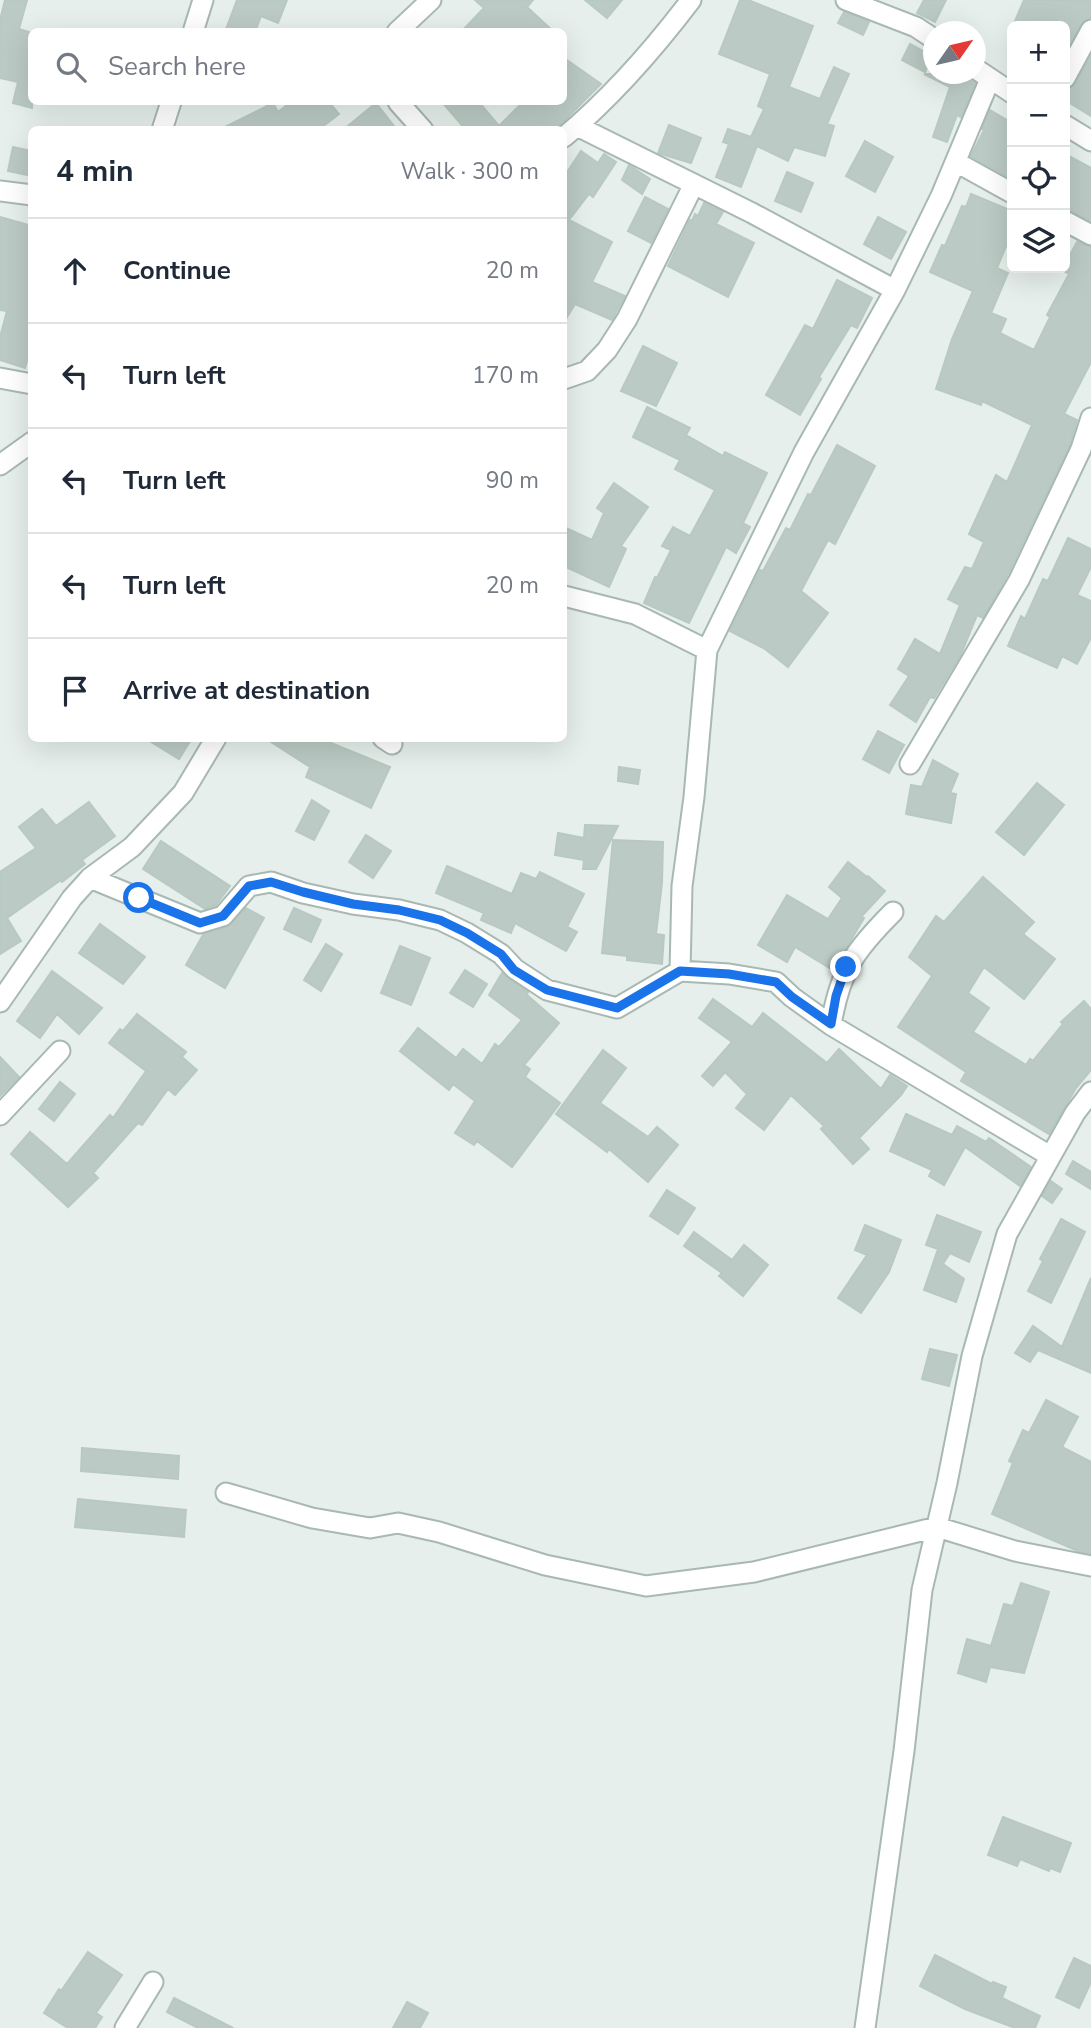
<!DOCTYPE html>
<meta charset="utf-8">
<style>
body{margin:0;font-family:"Nunito Sans",sans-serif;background:#f2f2f3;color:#1f2937}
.controls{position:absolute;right:21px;top:21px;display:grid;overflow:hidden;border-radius:10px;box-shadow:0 7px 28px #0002}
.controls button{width:63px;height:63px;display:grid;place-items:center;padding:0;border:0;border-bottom:2px solid #e0e1e3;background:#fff;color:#1f2937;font:35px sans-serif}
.compass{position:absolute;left:923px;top:21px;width:63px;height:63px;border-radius:50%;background:#fff;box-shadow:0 7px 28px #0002;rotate:56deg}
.stop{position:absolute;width:21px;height:21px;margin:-16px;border:5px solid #1a73e8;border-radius:50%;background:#fff}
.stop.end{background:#1a73e8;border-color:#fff;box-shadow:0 2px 7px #0008}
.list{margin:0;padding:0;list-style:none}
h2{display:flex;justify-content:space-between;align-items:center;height:91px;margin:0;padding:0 28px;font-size:30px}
h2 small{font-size:23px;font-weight:400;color:#747a83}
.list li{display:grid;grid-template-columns:46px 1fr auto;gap:21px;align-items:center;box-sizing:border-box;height:105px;padding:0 28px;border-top:2px solid #e0e1e3}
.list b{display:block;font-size:26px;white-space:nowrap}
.list em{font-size:23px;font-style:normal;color:#747a83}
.icon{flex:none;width:38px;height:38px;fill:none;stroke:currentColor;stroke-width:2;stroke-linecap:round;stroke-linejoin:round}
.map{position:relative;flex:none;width:1091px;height:2028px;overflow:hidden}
.search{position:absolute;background:#fff;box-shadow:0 7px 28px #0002;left:28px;top:28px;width:539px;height:77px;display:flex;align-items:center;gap:18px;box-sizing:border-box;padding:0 24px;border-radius:10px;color:#747a83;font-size:26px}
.panel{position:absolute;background:#fff;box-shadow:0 7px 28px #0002;left:28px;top:126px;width:539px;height:616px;border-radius:10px}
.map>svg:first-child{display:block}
.building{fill:#bbcac4;stroke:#b8c9c2;stroke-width:2}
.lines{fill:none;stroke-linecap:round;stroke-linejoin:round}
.street-casing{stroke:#a8b8b2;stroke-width:23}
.street{stroke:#fff;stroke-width:19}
.route{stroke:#1a73e8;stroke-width:9}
</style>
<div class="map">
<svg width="1091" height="2028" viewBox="0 0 1091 2028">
<rect width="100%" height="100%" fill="#e6efeb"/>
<path class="building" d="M5,0h22l-8,29 13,4v75l-19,-5 5,-21 -18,-4v-58z
M237,0h50l-9,23 -17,-7 -6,16h-30z
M475,0h58l-6,7 27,25h-93l23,-24z
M585,0h37l-15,18z
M740,0h8l65,26 -24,61 31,12 14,-32 15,7 -22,50 7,2 -9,30 -31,-9 -6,14 -31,-15 -16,41 -25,-10 13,-33 -6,-2 5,-13 23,8 13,-28 -6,-3 12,-32 -51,-20z
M924,0h22l-11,22 -18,-9z
M1024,0h67v18l-10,6 -16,29v-27h-52z
M844,12l25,10 -6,13 -25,-12z
M910,44l22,12 -7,16 -23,-12z
M1091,56v60l-26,-16v-10l10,-6z
M564,58l37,26 -46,46h-89l-24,-28h37l20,24 24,-24h41z
M924,74h35l16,9 -14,34 -4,-2 -10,27 -14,-5 17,-50z
M291,102h38l10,12 -21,16h-99l54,-27 5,9z
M376,103l21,27h-54z
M990,110l22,13v56l-41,-23 13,-26 -2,-1z
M669,125l32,13 -10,25 -33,-10z
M865,141l28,16 -18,35 -29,-16z
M13,147l19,4v25l-24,-5z
M581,151l17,12 6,-9 12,8 -23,35 -4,-3 -20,26 43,22 -20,40 33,14 -13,24 -37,-16 -11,18v-145z
M1065,154l26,14v53l-26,-12z
M629,165l21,14 -8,15 -20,-14z
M787,172l26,11 -12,29 -26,-11z
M971,194l41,17v21l-15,36 11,5 -17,40 15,6 -6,14 34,17 16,-33 -3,-2 22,-41 -7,-4 15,-28 14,5v115l-27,52 13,6 -7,24 -62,130 -25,44 -6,-3 -16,39 -27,44 -4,-1 -14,25 -26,-17 19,-29 -11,-7 17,-30 25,15 20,-49 -12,-6 17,-32 7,2 12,-27 -15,-8 27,-59 11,7 25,-57 -50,-24 -1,4 -45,-16 16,-50 21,-48 -43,-19 12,-27 3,1 17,-40 4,1z
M645,197l23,12 -17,34 -23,-12z
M704,203l19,9 -7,12 38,19 -26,54 -60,-31 22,-46 2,1 3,-7 3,2z
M0,217l32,9v118l-7,24 -25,-8v-23l7,-26 -7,-1z
M878,217l28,15 -15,27 -27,-15z
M837,280l35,18 -15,30 -6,-3 -32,52 2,2 -21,36 -34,-20 39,-70 8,4z
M643,346l34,17 -21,43 -35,-15z
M647,407l43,21 -4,7 37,21 2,-4 42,21 -24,50 7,4 -14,26 -10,-6 -37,76 -45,-20 11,-26 2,1 14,-28 -9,-4 11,-19 17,9 25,-46 -40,-21 5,-9 -47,-23z
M837,445l38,21 -40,78 -7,-4 -27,51 27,22 -40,54 -23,-18 -35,-18 30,-61 3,1 23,-43 4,2 18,-36 3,1z
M614,483l34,24 -27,39 5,3 -17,38 -45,-21v-39l28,13 12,-27 -7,-5z
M1068,538l23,11v18l-14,28 14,6v37l-14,26 -15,-8 -5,12 -49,-22 13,-30 4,3 18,-40 5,2z
M878,731l26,14 -15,28 -26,-14z
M145,738h47l-13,21z
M265,738h54l71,29 -19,41 -65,-31 4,-10z
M933,760l25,14 -8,19 6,1 -5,29 -45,-9 5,-29 11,2z
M619,767l21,3 -2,14 -20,-3z
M1037,783l27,22 -40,50 -28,-23z
M312,800l17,11 -15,29 -18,-9z
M89,802l26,34 -33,24 3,4 -23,18 -1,-2 -54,38 14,23 -21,13v-82l36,-24 -17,-21 23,-18 14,17z
M585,825l33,1 -22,43h-13l1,-9 -29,-5 3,-22 26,5z
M366,835l25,16 -18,27 -24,-16z
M613,840l50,2 -1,41 -6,51 8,1 -2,29 -35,-4v-4l-25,-3z
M161,841l69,45 -14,19 -11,4 -62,-40z
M848,862l19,15 1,-1 17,15 -24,26 3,1 -31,52 -38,-23 -8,15 -29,-17 29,-50 41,24 14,-21 -13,-11z
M447,866l65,28 9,-21 15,6 4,-7 44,22 -17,33 10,5 -11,19 -51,-28 -4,10 -30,-13 3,-7 -48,-20z
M983,877l51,45 -11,12 32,25 -31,40 -40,-32 -16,26 21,15 -16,24 53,33 4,-6 3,2 30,-37 -2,-2 23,-21 7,8v61l-15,18 -27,46 -88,-53 5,-9 -68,-45 34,-51 -23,-19 27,-41 8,6z
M246,908l18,10 -39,70 -39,-23 17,-30 24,-8z
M294,908l27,12 -10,22 -27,-13z
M100,924l45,33 -22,27 -44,-31z
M326,944l16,10 -21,37 -17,-11z
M400,946l30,12 -19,47 -30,-12z
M465,970l22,14 -14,23 -23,-14z
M52,971l50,37 -23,26 -22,-20 -17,24 -23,-17z
M502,973l26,19 -1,3 32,28 -35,42 6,4 -5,8 35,26 -48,64 -35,-26 -3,4 -19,-12 20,-32 -22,-17 -4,6 -49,-39 18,-23 38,30 7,-9 19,15 13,-20 4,3 23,-27 -33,-25z
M713,999l39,28 11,-14 64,50 12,-14 42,40 9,-14 17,11 -6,9 -42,43 10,11 -16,15 -32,-35 3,-3 -33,-31 -27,35 -28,-22 11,-14 -22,-22 -12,14 -11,-10 30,-34 -33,-24z
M137,1014l49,38 -4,5 15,13 -22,25 -7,-6 -26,36 -4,-2 -45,50 5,5 -30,29 -57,-53 19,-22 37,32 43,-49 3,3 33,-47 -37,-28 11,-14 3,2z
M603,1050l23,18 -26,35 48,34 9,-10 21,18 -30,37 -39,-33 -2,3 -51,-38z
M0,1057l19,20 -19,19z
M60,1082l15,12 -21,27 -15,-12z
M906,1114l46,21 5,-9 29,16 3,-4 42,29 -11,19 -55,-39 -21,38 -15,-9 3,-6 -42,-19z
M1073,1161l18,11v17l-25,-15z
M1051,1181l11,8 -10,14 -10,-7z
M667,1190l28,18 -17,26 -28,-18z
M937,1215l44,17 -12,30 -19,-9 -7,11 21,15 -8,23 -32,-12 14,-41 -12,-4z
M1061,1219l24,13 -34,71 -23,-12 15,-30 -3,-2z
M865,1225l36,15 -12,32 -28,41 -23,-15 29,-43 -12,-5z
M694,1232l38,28 12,-15 24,20 -25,31 -24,-20 3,-3 -38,-27z
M1091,1278v95l-53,-23 -8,12 -15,-9 18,-27 29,21z
M930,1349l27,6 -8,31 -27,-7z
M1046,1400l32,17 -16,30 29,15v92l-13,-3 -86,-37 21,-51 -4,-2 14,-31 6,3z
M82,1448l97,8 -1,23 -97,-8z
M78,1499l108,11 -2,27 -109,-10z
M1021,1583l28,9 -25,81 -34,-6 -4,15 -28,-9 9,-34 24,7 13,-42 9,2z
M1003,1817l68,26 -11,29 -10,-4 -1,3 -29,-12 -3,7 -29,-11z
M88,1952l34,23 -26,38 6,4 -7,11h-27l-24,-15 15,-24 2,2z
M935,1955l57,29 1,-2 13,5 -4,11 38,18 -5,12h-20l-50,-19 -45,-23z
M1074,1958l17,8v16l-12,26 -23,-11z
M174,1998l59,30h-35l-31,-16z
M407,2002l21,11 -8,15h-27z"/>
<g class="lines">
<g class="street-casing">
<path id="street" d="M846,0l70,27 18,12
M193,32l10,-32
M397,32l34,-32
M976,69l36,24
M1065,78l26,-48
M398,102l25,28
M1065,125l26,16
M577,126l175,87 143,77
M162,130l9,-28
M564,137c48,-40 89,-87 127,-137
M956,162l56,31
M0,191l32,4
M1065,221l26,14
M0,378l32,6
M564,379l23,-8 20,-21 20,-31 67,-135
M0,465l32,-23
M564,596l71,18 72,36
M383,738l9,6
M910,764l109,-184 62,-131 10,-31
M90,878l110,45 23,-7 26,-30 22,-4 32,11 50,11 46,6 41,10 27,13 34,21 14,15 32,21 70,18 63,-37 2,-85 12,-89 13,-147 97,-198 91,-162 46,-94 49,-117
M680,971l49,3 47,8 16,15 39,28 219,131
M0,1002l72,-104 18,-20 42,-31 51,-54 33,-55
M831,1025c9,-55 24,-75 62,-113
M0,1115l60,-64
M226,1493l86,25 58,10 28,-5 41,9 106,33 101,21 108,-14 183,-45 78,24 76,15
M125,2028l28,-46
M865,2028l39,-277 18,-161 25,-107 25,-127 35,-122 68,-121 16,-21"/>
</g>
<use href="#street" class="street"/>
</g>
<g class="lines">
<path class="route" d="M139,898l61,25 23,-7 26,-30 22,-4 32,10 50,12 46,6 41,10 27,13 34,21 13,16 33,20 70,18 63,-37 49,3 47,8 16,15 39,27 5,-28 10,-29"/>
</g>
</svg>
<div class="controls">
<button>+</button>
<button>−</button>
<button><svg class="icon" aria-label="locate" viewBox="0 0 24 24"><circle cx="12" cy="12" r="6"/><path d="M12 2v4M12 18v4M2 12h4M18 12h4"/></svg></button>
<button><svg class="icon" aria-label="layers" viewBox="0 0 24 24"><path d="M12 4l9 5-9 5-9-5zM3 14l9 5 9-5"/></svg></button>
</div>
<svg class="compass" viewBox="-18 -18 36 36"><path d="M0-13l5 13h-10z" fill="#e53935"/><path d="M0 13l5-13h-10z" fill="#747a83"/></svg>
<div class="stop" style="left:139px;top:898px"></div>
<div class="stop end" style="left:846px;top:967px"></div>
<div class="search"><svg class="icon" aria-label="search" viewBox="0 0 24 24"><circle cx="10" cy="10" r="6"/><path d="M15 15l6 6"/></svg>Search here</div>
<section class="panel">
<h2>4 min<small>Walk · 300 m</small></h2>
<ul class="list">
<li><svg class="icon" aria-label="ahead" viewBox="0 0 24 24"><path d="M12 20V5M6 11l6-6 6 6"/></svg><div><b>Continue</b></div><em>20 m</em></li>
<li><svg class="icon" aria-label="left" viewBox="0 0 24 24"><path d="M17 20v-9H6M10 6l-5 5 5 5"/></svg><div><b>Turn left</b></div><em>170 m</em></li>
<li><svg class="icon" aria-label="left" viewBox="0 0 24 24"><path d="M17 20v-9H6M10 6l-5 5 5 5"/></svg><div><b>Turn left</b></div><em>90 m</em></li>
<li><svg class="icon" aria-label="left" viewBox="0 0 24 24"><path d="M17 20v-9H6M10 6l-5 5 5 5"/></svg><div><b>Turn left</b></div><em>20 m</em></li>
<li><svg class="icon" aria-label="arrive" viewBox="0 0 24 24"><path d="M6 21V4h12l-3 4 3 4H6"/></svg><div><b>Arrive at destination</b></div></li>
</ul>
</section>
</div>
